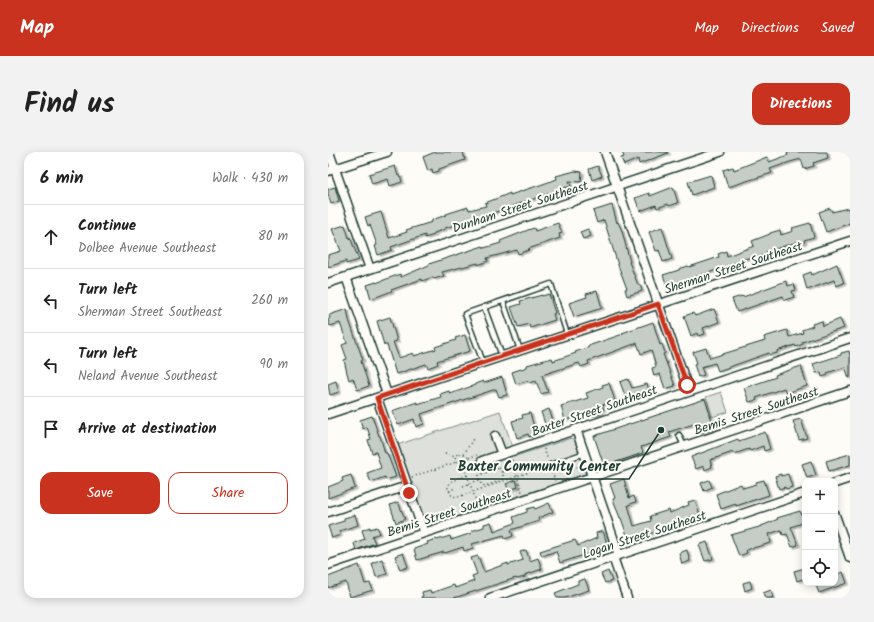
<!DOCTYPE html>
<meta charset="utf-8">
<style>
body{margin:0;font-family:Kalam,sans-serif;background:#f2f2f2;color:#222}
.controls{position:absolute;right:12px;bottom:12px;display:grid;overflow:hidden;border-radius:8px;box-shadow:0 2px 10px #0003}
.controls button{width:36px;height:36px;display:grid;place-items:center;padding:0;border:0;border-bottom:1px solid #e0e0e0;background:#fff;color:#222;font:20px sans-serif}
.stop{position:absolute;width:12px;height:12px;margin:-9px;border:3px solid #c8321e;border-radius:50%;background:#fff}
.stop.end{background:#c8321e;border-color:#fff;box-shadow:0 1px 4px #0008}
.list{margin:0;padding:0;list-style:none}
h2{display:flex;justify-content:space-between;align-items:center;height:52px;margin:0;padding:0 16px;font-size:17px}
h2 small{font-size:13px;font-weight:400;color:#767676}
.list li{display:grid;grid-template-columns:26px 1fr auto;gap:12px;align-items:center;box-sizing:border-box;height:64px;padding:0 16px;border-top:1px solid #e0e0e0}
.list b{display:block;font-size:15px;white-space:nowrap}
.list p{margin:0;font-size:13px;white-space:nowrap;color:#767676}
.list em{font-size:13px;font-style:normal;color:#767676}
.actions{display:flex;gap:8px;padding:12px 16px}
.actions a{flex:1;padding:9px 0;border:1px solid #c8321e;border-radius:12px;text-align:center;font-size:14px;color:#c8321e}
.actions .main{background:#c8321e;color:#fff}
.icon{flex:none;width:22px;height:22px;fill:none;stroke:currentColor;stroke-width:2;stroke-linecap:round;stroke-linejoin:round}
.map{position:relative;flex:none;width:522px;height:446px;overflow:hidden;border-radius:12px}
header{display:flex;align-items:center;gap:24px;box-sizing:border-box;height:56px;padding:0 20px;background:#c8321e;color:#fff}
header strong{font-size:19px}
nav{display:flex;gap:22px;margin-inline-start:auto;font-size:14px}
.intro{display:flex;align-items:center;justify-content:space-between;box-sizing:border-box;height:96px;padding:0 24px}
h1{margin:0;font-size:28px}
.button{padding:10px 18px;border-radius:12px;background:#c8321e;color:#fff;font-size:14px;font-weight:700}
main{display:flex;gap:24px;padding:0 24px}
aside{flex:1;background:#fff;border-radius:12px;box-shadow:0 2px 10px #0003}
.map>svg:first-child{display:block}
.green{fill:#dde0db;stroke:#7e8e88}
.building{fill:#c6cdc7;stroke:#1f3d34;filter:url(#shadow)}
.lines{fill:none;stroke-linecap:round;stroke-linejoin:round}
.service-casing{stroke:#1f3d34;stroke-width:7}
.minor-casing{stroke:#1f3d34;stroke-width:11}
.path{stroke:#1f3d34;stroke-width:1.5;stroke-dasharray:1 3;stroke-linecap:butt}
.service{stroke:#fdfcf7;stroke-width:4}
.minor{stroke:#fdfcf7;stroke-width:8}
.route{stroke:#c8321e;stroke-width:5}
.labels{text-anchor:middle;stroke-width:4;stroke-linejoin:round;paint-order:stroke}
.street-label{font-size:13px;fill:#1f3d34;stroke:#fdfcf7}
.leader{fill:none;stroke:#1f3d34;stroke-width:1.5}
.callout-dot{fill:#1f3d34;stroke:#fdfcf7;stroke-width:1.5}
.callout-label{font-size:14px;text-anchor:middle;font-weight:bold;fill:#1f3d34;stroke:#fdfcf7;stroke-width:4;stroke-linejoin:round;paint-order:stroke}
</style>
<header>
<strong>Map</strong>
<nav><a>Map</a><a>Directions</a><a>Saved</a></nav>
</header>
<div class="intro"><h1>Find us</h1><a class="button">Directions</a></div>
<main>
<aside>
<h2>6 min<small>Walk · 430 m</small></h2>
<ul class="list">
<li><svg class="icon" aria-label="ahead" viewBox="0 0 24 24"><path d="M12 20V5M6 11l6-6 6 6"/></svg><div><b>Continue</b><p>Dolbee Avenue Southeast</p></div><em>80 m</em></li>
<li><svg class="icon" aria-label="left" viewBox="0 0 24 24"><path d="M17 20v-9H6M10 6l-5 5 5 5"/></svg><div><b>Turn left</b><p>Sherman Street Southeast</p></div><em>260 m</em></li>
<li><svg class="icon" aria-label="left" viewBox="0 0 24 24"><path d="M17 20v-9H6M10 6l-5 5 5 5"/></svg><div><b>Turn left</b><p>Neland Avenue Southeast</p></div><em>90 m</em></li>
<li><svg class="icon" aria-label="arrive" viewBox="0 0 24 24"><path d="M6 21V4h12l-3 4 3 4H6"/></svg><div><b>Arrive at destination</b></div></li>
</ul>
<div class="actions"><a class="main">Save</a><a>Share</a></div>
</aside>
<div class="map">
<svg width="522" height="446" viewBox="0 0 522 446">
<defs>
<filter id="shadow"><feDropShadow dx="2.5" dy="1.5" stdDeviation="0" flood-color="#0004"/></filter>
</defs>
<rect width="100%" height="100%" fill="#fdfcf7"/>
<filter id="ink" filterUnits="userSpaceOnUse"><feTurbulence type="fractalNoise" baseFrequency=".025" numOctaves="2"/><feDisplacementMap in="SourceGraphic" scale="8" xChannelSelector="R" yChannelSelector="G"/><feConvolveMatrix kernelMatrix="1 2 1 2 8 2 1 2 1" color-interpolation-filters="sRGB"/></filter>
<g filter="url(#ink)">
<path class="green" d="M393,240l7,20 -16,5 -6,-20z
M172,259l16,45 55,-18 4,2 11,34 -1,2 -155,52 -2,-1 -31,-82z"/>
<path class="building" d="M107,0h28l2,8 -26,9v2l-6,2 -1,-4 -4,2 -5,-14z
M294,0h46v1l-29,11 -1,-5 -14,6 -3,-7 3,-1z
M459,0h40l1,6 -15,5 1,3 -10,3 -3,-10 -11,3 -20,7 2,4 -44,14 -5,-17 10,-3 1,3 33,-13 2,5 19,-7z
M67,14l3,10 2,-1 2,7 -12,4 -2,-7 -16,5 -3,-10z
M270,14l4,10 -10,4 -3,-11z
M247,19l7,1 -1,10 -12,-1 2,5 -17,5v1l-53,18 -16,6 1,3 -10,2v-2l-31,9v1l-11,4v2l-9,3v-3l-34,12 1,3 -14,5 -3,-9 2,-1 -7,-20 -2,1 -3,-9 16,-5 8,26 18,-6 -1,-2 26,-8v-2l14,-5v-1l22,-7 1,3 17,-4 -1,-3 18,-7 7,-3v2l30,-10 17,-6 -1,-3z
M383,23l3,12 -22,8 -4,-13z
M7,35l4,14 -8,3 -3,-10v-5z
M345,35l5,16 -9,3 -1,-2 -11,4 -1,-3 -16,6 -5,-13 14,-5 1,3z
M284,53l5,18 1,-1 4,9 8,31h-1l9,23h2l2,6 -15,5 -2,-7h2l-9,-24 -14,-45 -7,3 -4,-12z
M502,56l2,4 16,-4 2,6v9l-24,9 -7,-20z
M230,71l4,10 -3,1 1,4 -32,11 1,1 -11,4 -1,-4 -30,8 1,3 -10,4v-2l-36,9 2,4 -10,3 -1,-2 -11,4v-2l-31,11 1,1 -21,8 -4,-14 9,-3v1l24,-9 1,3 28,-12v-1l54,-18 1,2 17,-5 -1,-2 28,-11 6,-2 1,3z
M482,71l4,14 -10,3 1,2 -7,3 -1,-3 -31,10v2l-8,3 -1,-1 -13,3 -21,9 -56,18 -4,-11 16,-5v-1l9,-3 1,1 30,-10 -1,-3 8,-3 1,5 27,-10 -2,-5 18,-7v-1l10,-3 1,5 12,-4 -1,-3z
M17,73l4,13 1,-1 9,23 -13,4v-3l-18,6v-12l13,-4 -9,-22z
M334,75l10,32 -9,3 -4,-12 -3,1 -7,-19z
M260,77l3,7 -8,3 -3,-7z
M509,112l7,19 -8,3 -2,-6 -27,10 -4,-15 8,-3 1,3z
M458,129l2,5 6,-2 2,6 -4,1 2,6 -9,3 -2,-4 -46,16 -5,-13 10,-3 1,1z
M269,139l5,17 -28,9 -5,-14 18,-6 -1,-3z
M221,142l6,19 -2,1 2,6 -25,8 -1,-4 -11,3 -7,-20 10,-3 -1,-3 22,-6v1z
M19,157l2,11 14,40 -2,1 8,25 -12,4 -4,-12 -4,2 -2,-7 -3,-13 3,-1 -5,-14 5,-2 -7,-20 -10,3 -2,-6 2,-2 -1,-3z
M386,157l5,13 -16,6 2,6 -7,2 -1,-3 -6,3 -7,-20 9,-3 2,3z
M62,165l7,24 -4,1 6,16 14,-5 1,3 22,-7 -1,-2 21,-7 -1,-2 10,-3 5,16 -33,10 1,3 -10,4 -2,-4 -30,10 -9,-29h-3l-7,-24z
M512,167l4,9 -42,14 1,2 -7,3 -1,-2 -18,6v2l-7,2 -1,-2 -51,18 -3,-8 -14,4 3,8 -6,2 -4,-13 3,-1 -4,-11 13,-4 4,10 55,-17 -1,-4 23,-7 2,7 14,-4 -1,-3 11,-4 -1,-2 10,-3 1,5z
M325,170l7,23 2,-1 3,9 -2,1 12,32 -10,3 -5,-15 -6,2 -2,-8 4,-1 -5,-17 -10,4 -4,-11 -49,18 1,3 -8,3 -2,-4 -37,12 6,17 -7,2 -5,-13 -6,2 -1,-3 -13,4 -4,-12 15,-5v-2l25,-7 1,3 23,-8 -1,-1 14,-5 -1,-1 35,-12 -1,-1z
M521,199l1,4v23h-1l-4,-11 -18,6 1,2 -6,2 -1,-5 -5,1 -3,-9 28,-9v-2z
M473,214l6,20 -21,7 -2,-5 -28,10 1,2 -8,2 -5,-14 32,-11 -1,-2z
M174,225l5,18 -8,2 -3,-8 -75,25 3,10 -8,3 -2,-8 -16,6 -6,-14 25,-9v2l24,-7 -1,-3 9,-3 1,3 25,-9v-1l8,-3 1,2z
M300,227l4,9 15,-4 3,9 -15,4 1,1 -9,3 -7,-19z
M8,229l3,11 -9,3 -2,-11z
M281,231l6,18 -13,4 2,4 -3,1 1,3 -8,3 -1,-3 -28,7 -4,-14 27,-8 -2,-5 17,-6 -1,-2z
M377,247l7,22 4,-1 2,7 -18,6 -3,-10 -28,9 2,5 -30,10 2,6 -39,13 -10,-30z
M221,257l5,15 -8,3 -5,-15z
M202,261l4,14h-2l3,8 -6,2 -1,-3 -11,4 -5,-17 11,-3 -1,-3z
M44,264l7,20h1l5,17h2l9,24 -10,3 -1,-3 -14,5 -4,-9 14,-5 -5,-16 -4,1 -4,-13 3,-1 -4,-12 -4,2 -3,-9z
M473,267l6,19 -8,2 -6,-19z
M437,280l5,17 -6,2 -1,-5 -13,5 -1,-2 -15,5 -1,-2 -23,8 2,7 -7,3 -1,-4 -8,3 -5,-12 47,-18 1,2z
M522,302v11l-21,6 -3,-10z
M483,309l5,14 -9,3 -5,-14z
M453,322v2l7,-2 4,13 -6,2 -1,-2 -6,2 -4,-13z
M23,323l4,13 -27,10v-11l15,-6 -1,-3z
M296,327l5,19 5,-2 2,6 -8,3 6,21 17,-5 -1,-5 19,-6 1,3 19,-8 -1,-3 7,-2 5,16 -7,2v-2l-19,8 1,1 -46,16 -8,-23h-1l-7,-19 2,-1 -5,-14z
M188,328l2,7 -9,3 -3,-6z
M381,328l3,7 -8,4 -3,-8z
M436,328l5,15 -33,11v-2l-15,5 -5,-15 25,-10 2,4 13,-4v-2z
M70,350l7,17 -9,4 -6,-18z
M221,351l4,9 -15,6 1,3 -28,9 2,6 -8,3 -1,-4 -32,9 1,4 -9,3 -1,-4 -18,6 -1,-1 -27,8 -3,-11 14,-5 -1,-2 9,-3 1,1 13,-4 1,4 21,-7 -1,-2 13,-4v-3l7,-2 3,9 21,-8 -2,-6 14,-5v-3l7,-2 1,2z
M472,359l5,11 -14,5 7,18 -6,2 -5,-13 -4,1 -2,-5 -12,4 2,9 -25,7 1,3 -8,3 -8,-21 28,-8 19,-8 -1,-1z
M27,363l3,10 -19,6 1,4 -8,3 -4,-12 16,-5v-3z
M42,375v2l7,-2 3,6 -8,3 3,7 -19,7 -2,-7 11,-4 -3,-9z
M275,379l5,16 -48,16 -4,-12 -14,5 -2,-5 35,-11 3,6 19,-8 -1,-5z
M379,390l6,17 -8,2 -6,-16z
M198,398l4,11 8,-3 4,11 -17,6v2l-8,2 -1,-1 -62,20h-33v-1l2,-1 -1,-4 8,-2 1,3 23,-8 1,3 19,-7 -2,-5 5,-2 -6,-16 7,-2 6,16 24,-9v2l15,-5 -3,-8z
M359,398l3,11 -8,3 -3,-11z
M75,401l5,14 -8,3 -5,-14z
M54,407l5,15 -11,3 -4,-14z
M31,413l6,19 5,-1 3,7 -23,7 -4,-15 -18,6v-11z
M477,416v10l-8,3 -3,-10z
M280,419l4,10 -7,2 -4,-9z
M515,420l4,11 -28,10 -4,-10h20v-8z
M257,427l4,11 -24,8h-8l-2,-5 23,-9v-3z
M422,429l2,7 -7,3 -2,-8z
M443,438l2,8h-8l-2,-5z"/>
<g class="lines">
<g class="service-casing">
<path id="service" d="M175,149l17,49
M156,155l18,49
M155,210l-18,-48 86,-30 16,50
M351,283l5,11
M222,313l35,-12"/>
</g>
<g class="minor-casing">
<path id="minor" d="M1,0l41,117
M277,0l84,239
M0,19l59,-19
M18,125l41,117
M0,131l392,-131
M49,246l47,135
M0,262l522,-173
M248,277l43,126
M167,284l7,18
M154,309l368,-123
M507,331l15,-5
M0,360l79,-26
M507,363l15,43
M285,405l14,41
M0,413l522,-174
M162,446l315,-105"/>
</g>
<path class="path" d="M216,297l4,11
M117,301l10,3
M136,302l9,-15
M134,308l16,47
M184,308l10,32
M128,310l-1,-6 4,-3 5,1 4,4
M244,312l1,4 7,-2
M171,316l1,1 3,6 -1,5 -17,6 -4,-2 -2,-6v-3z
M223,317l4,12
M174,320l12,-4
M139,323l-17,7 -2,6 4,8 6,1 86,-30
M84,325l65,-22
M135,334l16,-6
M121,339l6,-3"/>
<use href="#service" class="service"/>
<use href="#minor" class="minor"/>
</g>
</g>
<g class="lines" filter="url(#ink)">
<path class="route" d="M81,341l-32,-95 281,-94 29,81"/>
</g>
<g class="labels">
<g class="street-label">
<text transform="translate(192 54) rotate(-18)" y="5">Dunham Street Southeast</text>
<text transform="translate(405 115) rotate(-18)" y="5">Sherman Street Southeast</text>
<text transform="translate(266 258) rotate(-19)" y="5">Baxter Street Southeast</text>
<text transform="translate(428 258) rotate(-18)" y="5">Bemis Street Southeast</text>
<text transform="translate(121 360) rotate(-18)" y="5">Bemis Street Southeast</text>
<text transform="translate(316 382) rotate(-18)" y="5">Logan Street Southeast</text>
</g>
</g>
<path class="leader" d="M333 278L301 327H122"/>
<circle class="callout-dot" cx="333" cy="278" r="4"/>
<g class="callout-label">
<text x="211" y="319">Baxter Community Center</text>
</g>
</svg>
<div class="controls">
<button>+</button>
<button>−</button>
<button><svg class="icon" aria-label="locate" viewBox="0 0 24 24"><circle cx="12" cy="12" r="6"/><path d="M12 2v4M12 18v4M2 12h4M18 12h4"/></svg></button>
</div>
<div class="stop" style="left:359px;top:233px"></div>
<div class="stop end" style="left:81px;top:341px"></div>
</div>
</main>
